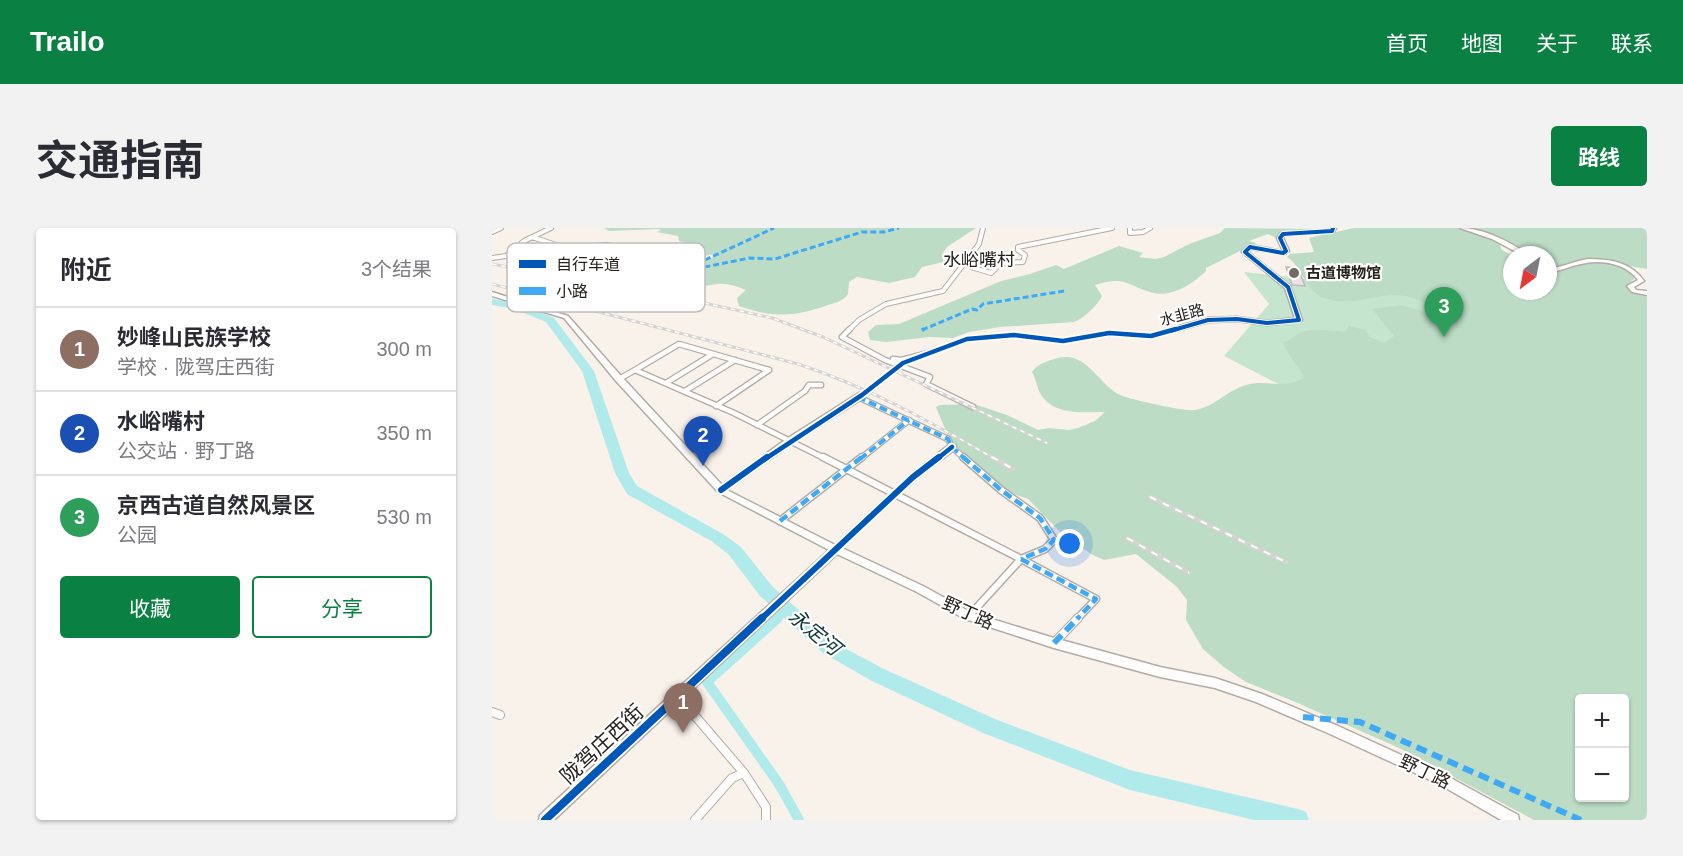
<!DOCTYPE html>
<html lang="zh">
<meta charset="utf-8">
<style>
body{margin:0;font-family:Helvetica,"Noto Sans SC",sans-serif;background:#f2f2f3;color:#2b2b33}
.controls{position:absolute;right:18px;bottom:18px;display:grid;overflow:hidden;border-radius:6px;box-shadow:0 2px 4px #0004}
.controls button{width:54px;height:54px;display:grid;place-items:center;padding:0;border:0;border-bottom:2px solid #e1e1e2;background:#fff;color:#2b2b33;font:30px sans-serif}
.compass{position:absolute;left:1011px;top:18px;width:54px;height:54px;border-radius:50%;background:#fff;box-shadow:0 2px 4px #0004;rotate:212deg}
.you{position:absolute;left:578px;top:316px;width:21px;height:21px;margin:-15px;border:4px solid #fff;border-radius:50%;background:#1a73e8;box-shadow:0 0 0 9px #1a73e833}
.badge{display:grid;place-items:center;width:39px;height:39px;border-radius:50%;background:#0b8043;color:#fff;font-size:20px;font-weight:700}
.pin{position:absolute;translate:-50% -50px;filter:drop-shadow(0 2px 3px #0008)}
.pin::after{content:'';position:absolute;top:32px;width:21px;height:18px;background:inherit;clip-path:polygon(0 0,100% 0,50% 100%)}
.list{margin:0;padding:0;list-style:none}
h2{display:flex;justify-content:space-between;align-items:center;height:78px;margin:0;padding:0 24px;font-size:26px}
h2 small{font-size:20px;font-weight:400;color:#7c7c81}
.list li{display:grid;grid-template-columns:39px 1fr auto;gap:18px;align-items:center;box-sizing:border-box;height:84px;padding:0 24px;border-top:2px solid #e1e1e2}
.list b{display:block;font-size:22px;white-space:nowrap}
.list p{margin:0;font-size:20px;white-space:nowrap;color:#7c7c81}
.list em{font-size:20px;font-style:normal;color:#7c7c81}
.actions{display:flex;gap:12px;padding:18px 24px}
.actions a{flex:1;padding:14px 0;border:2px solid #0b8043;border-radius:6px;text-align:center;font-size:21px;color:#0b8043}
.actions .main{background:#0b8043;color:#fff}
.map{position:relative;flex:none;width:1155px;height:592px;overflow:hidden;border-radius:6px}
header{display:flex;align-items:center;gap:36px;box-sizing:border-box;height:84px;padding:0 30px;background:#0b8043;color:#fff}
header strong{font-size:28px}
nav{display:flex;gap:33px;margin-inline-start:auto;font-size:21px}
.intro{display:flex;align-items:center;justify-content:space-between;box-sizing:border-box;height:144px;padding:0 36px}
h1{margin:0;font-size:42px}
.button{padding:15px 27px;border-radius:6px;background:#0b8043;color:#fff;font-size:21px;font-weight:700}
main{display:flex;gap:36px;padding:0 36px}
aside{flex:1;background:#fff;border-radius:6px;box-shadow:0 2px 4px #0004}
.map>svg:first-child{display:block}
.green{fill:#c5e5cf}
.forest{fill:#bcdcc6;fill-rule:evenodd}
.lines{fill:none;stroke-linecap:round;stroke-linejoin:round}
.canal-far1{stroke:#b1eaeb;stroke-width:8}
.canal{stroke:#b1eaeb;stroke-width:10}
.river{fill:#b1eaeb;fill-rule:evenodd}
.building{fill:#ece0e7;stroke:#bfb9b9;stroke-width:1.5}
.secondary-tunnel{stroke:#cfc8c2;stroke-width:8;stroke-dasharray:8 4;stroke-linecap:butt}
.street-far3-casing{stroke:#b2aca6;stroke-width:6}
.street-far2-casing{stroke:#b2aca6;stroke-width:7}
.street-far1-casing{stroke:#b2aca6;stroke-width:9}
.street-casing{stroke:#b2aca6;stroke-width:10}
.secondary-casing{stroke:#b2aca6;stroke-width:3}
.street-far3{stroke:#fefdfc;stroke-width:4}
.street-far2{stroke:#fefdfc;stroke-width:4.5}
.street-far1{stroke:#fefdfc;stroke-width:6}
.street{stroke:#fefdfc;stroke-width:8}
.secondary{fill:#fefdfc;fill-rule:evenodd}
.rail-far1-casing{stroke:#d6d4d2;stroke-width:3}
.rail-casing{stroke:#d6d4d2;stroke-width:4.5}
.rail-far1{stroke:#fff;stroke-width:1.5;stroke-dasharray:4.5;stroke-linecap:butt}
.rail{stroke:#fff;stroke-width:2;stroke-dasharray:7;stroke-linecap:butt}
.quiet-far3{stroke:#3fa9f5;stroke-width:3;stroke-dasharray:6 3;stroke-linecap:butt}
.quiet-far2{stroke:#3fa9f5;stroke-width:4;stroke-dasharray:8 4;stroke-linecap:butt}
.quiet-far1{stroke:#3fa9f5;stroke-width:4.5;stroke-dasharray:9 4.5;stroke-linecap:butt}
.quiet{stroke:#3fa9f5;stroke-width:6;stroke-dasharray:11 6;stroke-linecap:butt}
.cycleway-far3-casing{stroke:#fff;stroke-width:6}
.cycleway-far2-casing{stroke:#fff;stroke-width:8}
.cycleway-far1-casing{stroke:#fff;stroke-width:10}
.cycleway-casing{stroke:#fff;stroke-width:11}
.cycleway-far3{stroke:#0057b8;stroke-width:4}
.cycleway-far2{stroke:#0057b8;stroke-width:4.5}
.cycleway-far1{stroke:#0057b8;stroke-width:6}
.cycleway{stroke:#0057b8;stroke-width:8}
.poi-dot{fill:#716b64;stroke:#fff;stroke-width:2}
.labels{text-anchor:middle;stroke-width:4.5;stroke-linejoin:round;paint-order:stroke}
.far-poi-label{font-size:15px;font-weight:bold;fill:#28221c;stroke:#fff;text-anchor:start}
.far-street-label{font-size:15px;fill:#28221c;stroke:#fff}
.far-quarter-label{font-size:18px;fill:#28221c;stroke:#fff}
.street-label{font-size:18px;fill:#28221c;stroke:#fff}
.water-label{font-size:20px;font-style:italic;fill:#0d3739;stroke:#fff}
.near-street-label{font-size:21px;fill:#28221c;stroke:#fff}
.key{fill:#fff;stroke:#bebdbb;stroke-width:1.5}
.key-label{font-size:16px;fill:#28221c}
</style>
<header>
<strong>Trailo</strong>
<nav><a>首页</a><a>地图</a><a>关于</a><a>联系</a></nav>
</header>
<div class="intro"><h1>交通指南</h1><a class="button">路线</a></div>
<main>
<aside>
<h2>附近<small>3个结果</small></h2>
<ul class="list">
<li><span class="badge" style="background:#8d6e63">1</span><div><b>妙峰山民族学校</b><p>学校 · 陇驾庄西街</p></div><em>300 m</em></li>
<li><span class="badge" style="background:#1a4fb4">2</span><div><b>水峪嘴村</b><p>公交站 · 野丁路</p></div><em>350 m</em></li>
<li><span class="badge" style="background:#2e9e5b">3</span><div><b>京西古道自然风景区</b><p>公园</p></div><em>530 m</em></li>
</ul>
<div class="actions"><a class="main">收藏</a><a>分享</a></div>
</aside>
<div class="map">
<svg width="1155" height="592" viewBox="0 0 1155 592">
<rect width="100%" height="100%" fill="#f9f2eb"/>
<path class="green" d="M752,44l140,15 98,31 85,-26h80v138l-326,-24 -97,-50 45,-52z"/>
<path class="forest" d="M112,0h372l-29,19 -4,6v9l-21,5 -7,10 -26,6 -32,-6 -8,5 -1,12c-5,7 -13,9 -20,11 -33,12 -55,13 -89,1l-2,-8 9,-8c-8,-3 -19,-7 -28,-6 -23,2 -37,11 -62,4v-4l6,-6 50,-20 2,-4 -39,8 -48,18 -2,-1 56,-26 7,-9 -9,-3 -1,-5 -21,-4 4,-2 -3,-1 -49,2z
M733,0l103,1c-14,6 -31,-1 -46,2l-6,7 -8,-4 -19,7 7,2 -50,25v3c-13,13 -36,28 -56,21 -25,-8 -26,-16 -55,-7l7,11c-5,10 -18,22 -28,26l-74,5 -31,5 -16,6 -24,-1 -43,5 -16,-2 -2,-8 8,-7 23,-1 102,-43 29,-7 26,-9 8,4 55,-23 24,7 -4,4 16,2 9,-2 25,-13 31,-11z
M862,0h104l42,15 1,6 11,7v35h36v-18c12,0 21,-7 33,-9 18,-4 42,-1 55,13l-8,8 -1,3 20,10v522h-113l-135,-72 -106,-47 -47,-19 -21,-14 -22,-19 -17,-29 1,-20 -10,-13 -41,-33 -32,6 -11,-5 -29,-19 -36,-37 -20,-7 -45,-39 -15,-17 -12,-29 4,-2 34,-1 33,11 31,15 11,-2 20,2 9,-2 17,-7 10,-9c-21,0 -50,4 -64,-17 -4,-7 -5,-16 -9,-23 5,-7 11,-9 19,-12 35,-14 45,23 69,35 12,5 55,14 68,15 22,2 37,-19 58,-25 20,-6 36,5 58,-7 -2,-9 -17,-22 -21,-36 8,-2 14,-9 22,-11 13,-3 27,0 40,1l4,-6 16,4 5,7 14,6 10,-7 -22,-27 29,-4 24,7 4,-6c-37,-26 -70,5 -105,-8 -19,-7 -21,-31 -37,-41l3,-3 24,-2 -5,-14zM1088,470h44v100h-44z
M977,0h178v41l-59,-10 -40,10v-14h-17l-11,-8 -18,-9z"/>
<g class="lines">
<path class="canal-far1" d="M284,391l11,-10"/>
<path class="canal" d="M286,390l-71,64 72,102 20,36"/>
<path class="river" d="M0,71l28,5 34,14 40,53 35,102 8,13 86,48 18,13 31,39 63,57 49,26 111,50 135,51 168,39 8,3 3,8h-55l-124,-30 -147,-57 -111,-52 -49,-28 -63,-57 -31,-41 -16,-13 -86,-48 -12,-21 -33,-102 -36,-49 -32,-13 -22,-4z"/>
</g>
<path class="building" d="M794,39l12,1 7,18 -13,-1z"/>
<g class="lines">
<path class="secondary-tunnel" d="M370,167l41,-32"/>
<g class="street-far3-casing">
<path id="street-far3" d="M638,0v5l13,-1 7,-4
M0,4l9,-4
M40,9l33,11 43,-3 10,7 4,11 -3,3
M18,26l52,12
M0,30l14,-2 18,-15 27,-13
M474,34l5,5 20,6 10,-10 22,-1 2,-7 -7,-5v-3l94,-19
M356,103l11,-11 27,-16 57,-13 36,-47 4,-16"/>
</g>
<g class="street-far2-casing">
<path id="street-far2" d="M358,101l-8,8 43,23 45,17 -4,7 47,23
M401,131l9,1 30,-8
M143,142l44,-26 90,26
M127,151l16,-9 99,43 92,46
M174,155l47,-29
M193,163l50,-31
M366,169l90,42 4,8 13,12
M224,178l53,-36
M265,197l48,-34 4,-6h12
M368,231l49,-39"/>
</g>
<g class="street-far1-casing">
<path id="street-far1" d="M331,229l198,102 -52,57
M471,229l38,33 39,28 14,22 -9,9 -24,10
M288,293l82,-64
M529,331l75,40 -19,20"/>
</g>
<g class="street-casing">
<path id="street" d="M562,415l24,-25
M186,468l66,77 22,34v13
M0,484l8,3
M203,592l37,-42 12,-5"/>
</g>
<g class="secondary-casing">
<path id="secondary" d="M838,0h6l-2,4 -49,3 -2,3 6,13 -4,3 -34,-5 -3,3 42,34 12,34 -1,1 -34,4 -30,-4 -29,1 -57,16 -42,-3 -46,8 -49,-6 -46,4 -63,23 -2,1 -3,-2 67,-26 47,-4 49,6 46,-8 42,3 57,-16 29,-1 30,4 28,-3 -10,-30 -43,-36 8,-7 32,6h1l-6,-13 4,-5 49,-3z
M968,0c23,0 51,14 69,27h-7l-30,-16z
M1096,31c22,0 43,3 56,22l-10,6 2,3 11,1v4l-15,-3 -5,-6 11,-6c-12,-17 -38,-21 -57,-16 -12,2 -21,8 -33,8v-4c14,0 26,-7 40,-9z
M0,64l76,24 54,61 100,108 66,-47 71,-45h6v4l-71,45 -67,48 108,55 75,-70 39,-30h6l1,2 -1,2 -39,30 -74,69 81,38 49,27 82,25 106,29 55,11 47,16 76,32 109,50 71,39 1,5h-18l-62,-36 -109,-50 -74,-32 -41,-14 -55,-11 -106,-29 -89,-29 -48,-27 -80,-38 -283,266h-15l1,-5 289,-265 -111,-58 -102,-111 -52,-63 -72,-22z"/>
</g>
<use href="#street-far3" class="street-far3"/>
<use href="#street-far2" class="street-far2"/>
<use href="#street-far1" class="street-far1"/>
<use href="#street" class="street"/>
<use href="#secondary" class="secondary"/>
<g class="rail-far1-casing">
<path id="rail-far1" d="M0,36l203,37 77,17 51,19 224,106
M0,56l306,80c70,23 133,58 197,95"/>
</g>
<g class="rail-casing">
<path id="rail" d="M500,229l21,12
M658,269l136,65
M635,310l62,35"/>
</g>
<use href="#rail-far1" class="rail-far1"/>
<use href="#rail" class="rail"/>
<path class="quiet-far3" d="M213,32l69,-32
M130,35l2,2 -6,9 31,1 -6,10
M177,46l81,-16 25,1 87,-27h22l15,-4
M152,57l30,-14
M430,102l50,-21 5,1 6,-6 81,-13"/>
<path class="quiet-far2" d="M430,102l2,-1
M366,169l90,42 4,8 13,12
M368,231l49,-39"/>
<path class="quiet-far1" d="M471,229l38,33 39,28 14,22 -9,9 -24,10
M288,293l82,-64
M529,331l75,40 -19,20"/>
<path class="quiet" d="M562,415l24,-25
M811,489l57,5 221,98"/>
<g class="cycleway-far3-casing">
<path id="cycleway-far3" d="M678,103l38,-11 29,-1 30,4 32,-3 -11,-33 -43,-35 5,-5 33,6 3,-2 -6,-13 3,-4 49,-3 1,-3"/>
</g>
<g class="cycleway-far2-casing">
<path id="cycleway-far2" d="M273,231l97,-64 41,-32 64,-24 47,-4 49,6 46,-8 42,3 25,-7
M445,231l15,-12"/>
</g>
<g class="cycleway-far1-casing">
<path id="cycleway-far1" d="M229,262l46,-33
M269,391l152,-142 26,-20"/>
</g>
<g class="cycleway-casing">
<path id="cycleway" d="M53,592l217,-202"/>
</g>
<use href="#cycleway-far3" class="cycleway-far3"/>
<use href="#cycleway-far2" class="cycleway-far2"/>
<use href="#cycleway-far1" class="cycleway-far1"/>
<use href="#cycleway" class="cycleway"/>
</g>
<circle class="poi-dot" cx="802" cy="45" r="6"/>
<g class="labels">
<g class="far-poi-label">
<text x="814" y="50">古道博物馆</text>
</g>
<g class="far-street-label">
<text transform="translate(690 87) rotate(-15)" y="5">水韭路</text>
</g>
<g class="far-quarter-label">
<text x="487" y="38">水峪嘴村</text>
</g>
<g class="street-label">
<text transform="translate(476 385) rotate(24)" y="6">野丁路</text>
<text transform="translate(933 544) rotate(26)" y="6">野丁路</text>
</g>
<g class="water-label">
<text transform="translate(323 404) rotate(39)" y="7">永定河</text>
</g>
<g class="near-street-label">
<text transform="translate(110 516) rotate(-43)" y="7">陇驾庄西街</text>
</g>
</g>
<rect x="15" y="15" width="198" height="69" rx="9" class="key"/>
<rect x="27" y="32" width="27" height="8" fill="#0057b8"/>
<rect x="27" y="59" width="27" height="8" fill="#3fa9f5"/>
<g class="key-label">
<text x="64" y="42">自行车道</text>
<text x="64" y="69">小路</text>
</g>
</svg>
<div class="controls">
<button>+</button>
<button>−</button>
</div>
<svg class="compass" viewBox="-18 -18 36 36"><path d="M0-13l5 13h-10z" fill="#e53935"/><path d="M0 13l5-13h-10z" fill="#7c7c81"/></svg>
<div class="you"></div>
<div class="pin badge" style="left:191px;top:505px;background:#8d6e63">1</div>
<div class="pin badge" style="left:211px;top:238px;background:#1a4fb4">2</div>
<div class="pin badge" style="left:952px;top:109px;background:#2e9e5b">3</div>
</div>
</main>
